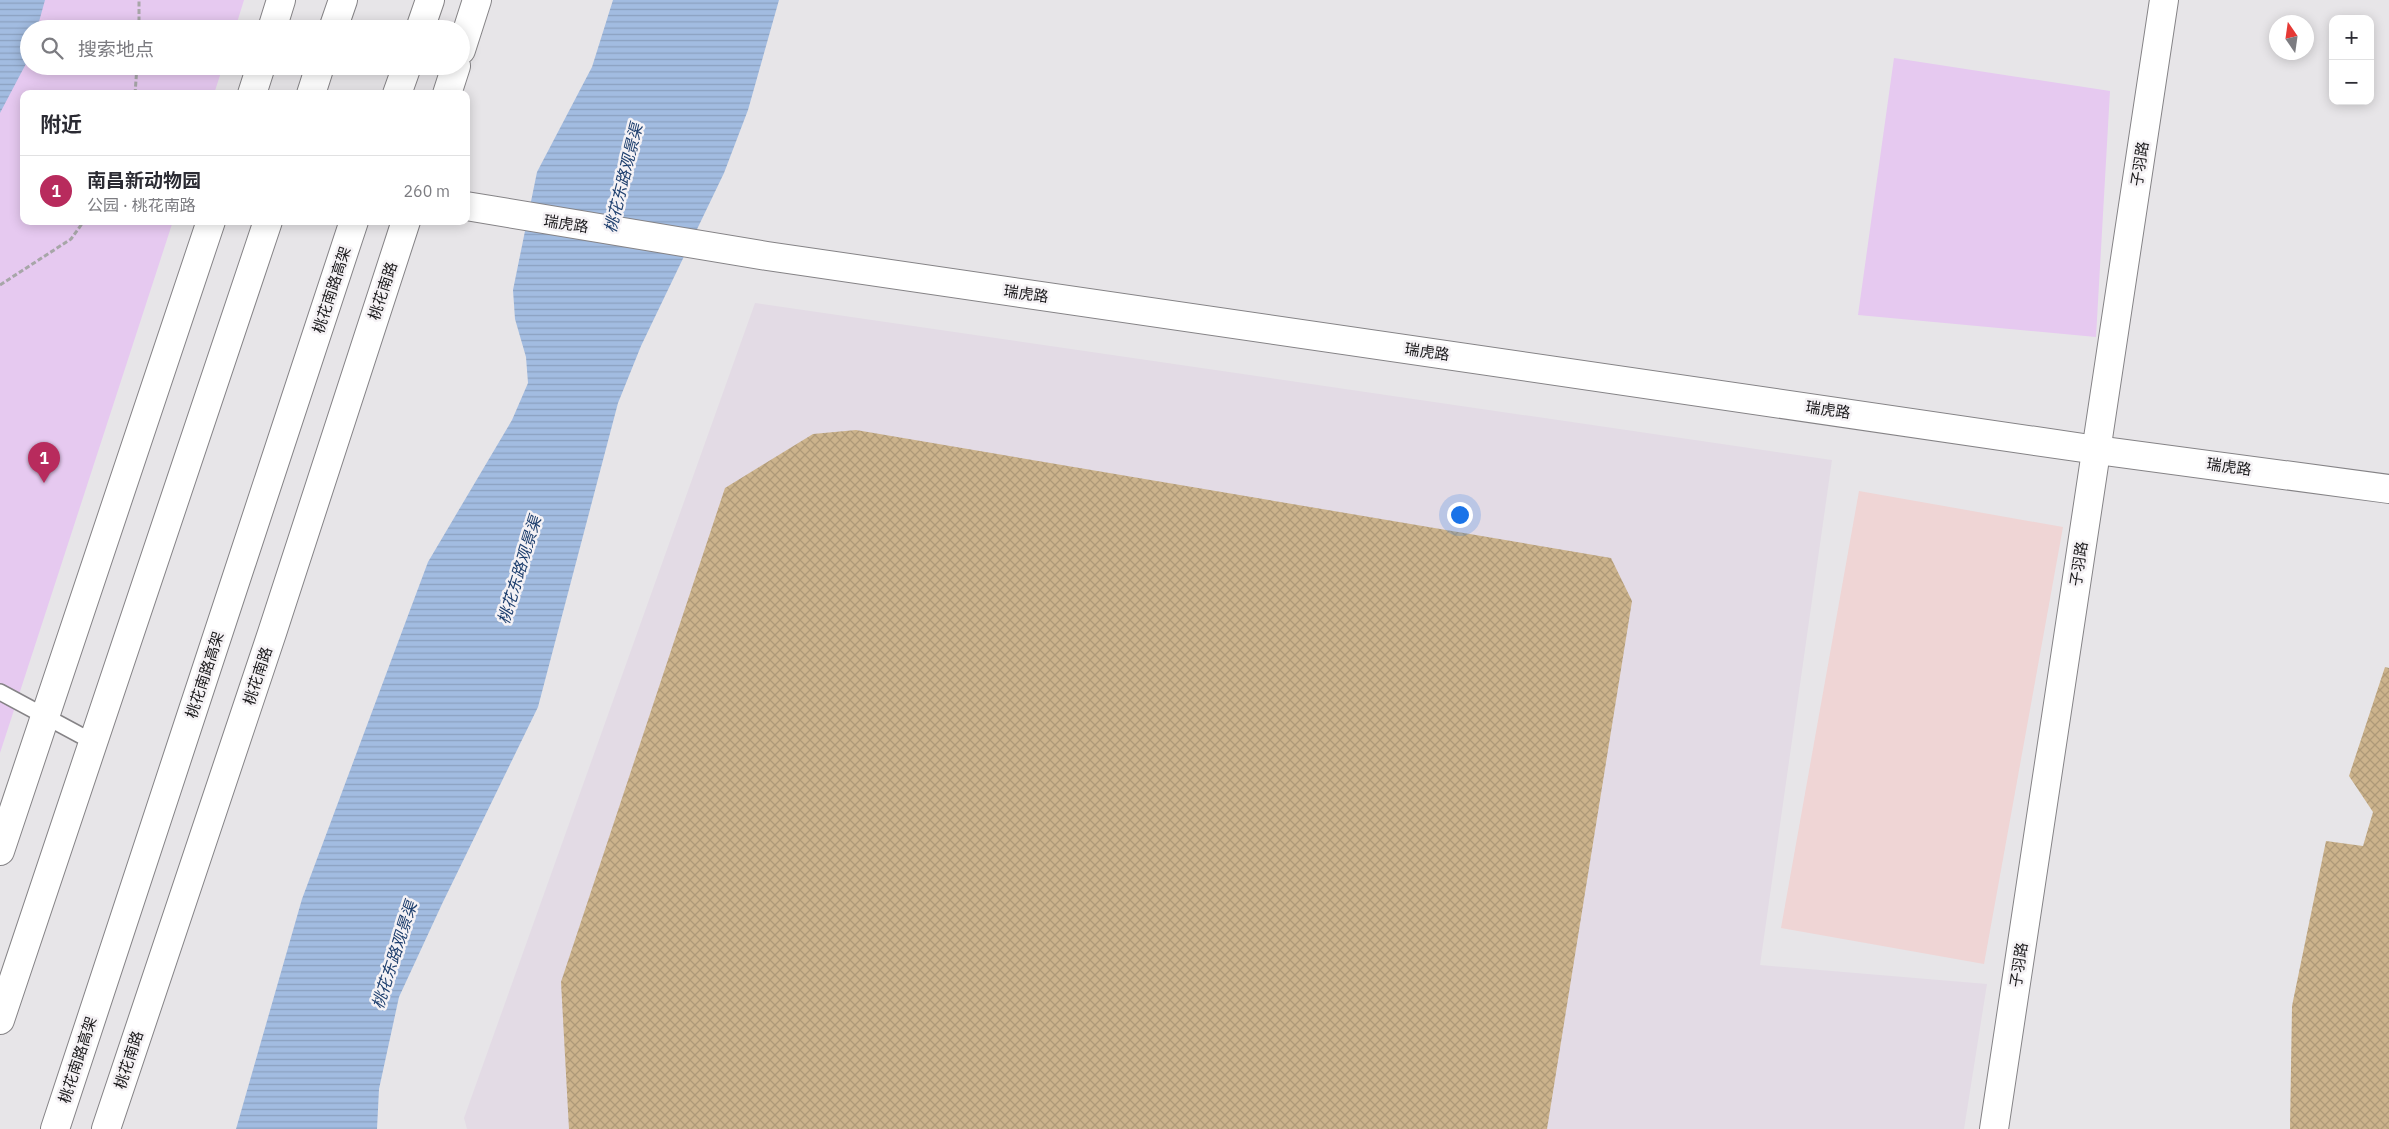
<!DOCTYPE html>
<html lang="zh">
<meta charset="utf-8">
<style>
body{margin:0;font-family:"IBM Plex Sans","Noto Sans SC",sans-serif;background:#f7f7f7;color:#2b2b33}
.controls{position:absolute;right:15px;top:15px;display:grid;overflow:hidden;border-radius:10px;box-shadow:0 2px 12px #0003}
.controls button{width:45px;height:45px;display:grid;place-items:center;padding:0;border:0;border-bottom:1px solid #e1e1e2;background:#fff;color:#2b2b33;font:25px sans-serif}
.compass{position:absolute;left:2269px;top:15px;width:45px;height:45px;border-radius:50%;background:#fff;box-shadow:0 2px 12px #0003;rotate:347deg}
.you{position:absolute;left:1459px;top:514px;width:18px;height:18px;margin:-12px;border:4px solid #fff;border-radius:50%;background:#1a73e8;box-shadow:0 0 0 8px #1a73e833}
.badge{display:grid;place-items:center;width:32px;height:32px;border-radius:50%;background:#b82b5d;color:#fff;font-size:16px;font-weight:700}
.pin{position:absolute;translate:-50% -41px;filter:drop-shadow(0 1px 2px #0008)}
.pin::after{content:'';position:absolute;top:26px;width:18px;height:15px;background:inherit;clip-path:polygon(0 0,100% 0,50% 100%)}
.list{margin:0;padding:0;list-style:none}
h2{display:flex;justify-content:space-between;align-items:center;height:65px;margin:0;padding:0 20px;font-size:21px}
h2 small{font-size:16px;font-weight:400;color:#7c7c81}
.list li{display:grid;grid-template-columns:32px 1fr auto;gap:15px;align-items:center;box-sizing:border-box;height:70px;padding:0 20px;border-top:1px solid #e1e1e2}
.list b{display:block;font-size:19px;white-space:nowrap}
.list p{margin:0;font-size:16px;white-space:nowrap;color:#7c7c81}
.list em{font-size:16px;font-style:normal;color:#7c7c81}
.icon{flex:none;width:28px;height:28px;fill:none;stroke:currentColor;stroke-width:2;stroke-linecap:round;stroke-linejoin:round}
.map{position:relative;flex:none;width:2389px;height:1129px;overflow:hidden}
.search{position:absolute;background:#fff;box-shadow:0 2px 12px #0003;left:20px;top:20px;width:450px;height:55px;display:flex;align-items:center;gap:12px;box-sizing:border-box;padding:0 18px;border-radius:28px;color:#7c7c81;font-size:19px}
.panel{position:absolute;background:#fff;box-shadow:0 2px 12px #0003;left:20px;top:90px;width:450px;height:135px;border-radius:10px}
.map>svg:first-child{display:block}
.built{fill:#e3dbe5}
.industrial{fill:#efd5d5}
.park{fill:#e6c9f0}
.water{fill:url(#water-rules)}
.building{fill:url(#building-cross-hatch)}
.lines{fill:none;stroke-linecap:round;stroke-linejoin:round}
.lane-casing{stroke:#858386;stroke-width:18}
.street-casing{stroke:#858386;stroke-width:30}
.secondary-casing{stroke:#858386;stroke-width:30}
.primary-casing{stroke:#858386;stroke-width:30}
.highway-casing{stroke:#858386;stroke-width:30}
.path{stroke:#a7a6a8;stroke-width:3;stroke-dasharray:5 2.5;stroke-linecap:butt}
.lane{stroke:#fff;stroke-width:15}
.street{stroke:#fff;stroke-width:28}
.secondary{stroke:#fff;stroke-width:28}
.primary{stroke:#fff;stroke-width:28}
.highway{stroke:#fff;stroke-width:28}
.labels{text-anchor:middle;stroke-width:5;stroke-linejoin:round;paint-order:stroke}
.street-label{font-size:15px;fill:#181719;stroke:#f5f2f5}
.water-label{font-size:16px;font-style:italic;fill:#1d3e6d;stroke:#f5f2f5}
</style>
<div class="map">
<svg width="2389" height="1129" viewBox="0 0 2389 1129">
<defs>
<pattern id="water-rules" width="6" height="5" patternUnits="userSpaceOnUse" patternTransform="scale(1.25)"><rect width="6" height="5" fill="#a2bce1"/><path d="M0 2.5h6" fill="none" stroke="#8ba1c0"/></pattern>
<pattern id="building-cross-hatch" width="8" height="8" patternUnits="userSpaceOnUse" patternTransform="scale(1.25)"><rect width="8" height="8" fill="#ccb38c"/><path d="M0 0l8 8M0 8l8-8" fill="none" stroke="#ae9978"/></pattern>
</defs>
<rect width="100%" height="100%" fill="#e7e5e8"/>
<path class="built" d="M755,303l1077,157 -72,505 227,19 -23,145h-1497l-3,-11z"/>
<path class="industrial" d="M1859,491l204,36 -79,437 -203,-36z"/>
<path class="park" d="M0,0h244l-9,29h-206v37h194l-9,28h-190v127h149l-173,532z
M1894,58l216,33 -14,246 -238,-22z"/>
<path class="water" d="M0,0h45l-8,29h-8v29l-29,55z
M613,0h166l-31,110 -24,63 -83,173 -23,57 -80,304 -96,197 -43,93 -20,92 -2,40h-141l66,-230 126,-337 84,-142 16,-37 -2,-26 -11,-38 -2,-29 24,-118 55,-105z"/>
<path class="building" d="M856,430l755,128 21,43 -85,528h-978l-8,-147 164,-494 88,-54z
M2385,667l4,1v461h-99l2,-123 34,-165 37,5 10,-34 -24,-36z"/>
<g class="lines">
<g class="lane-casing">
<path id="lane" d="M0,692l93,50"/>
</g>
<g class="street-casing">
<path id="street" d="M466,206l301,50 1330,194 292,39"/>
</g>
<g class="secondary-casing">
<path id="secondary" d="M1994,1129l170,-1129"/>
</g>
<g class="primary-casing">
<path id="primary" d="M272,29l9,-29
M461,50l16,-50
M252,94l9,-28
M447,94l9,-28
M0,851l211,-630
M106,1129l166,-496 134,-412"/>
</g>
<g class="highway-casing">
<path id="highway" d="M333,29l10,-29
M420,29l10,-29
M311,94l9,-28
M397,94l10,-28
M0,1020l268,-799
M55,1129l299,-908"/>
</g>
<path class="path" d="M139,29v-29
M135,94l2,-28
M0,285l71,-46 13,-18"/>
<use href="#lane" class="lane"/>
<use href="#street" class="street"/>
<use href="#secondary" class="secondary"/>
<use href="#primary" class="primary"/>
<use href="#highway" class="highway"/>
</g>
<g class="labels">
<g class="street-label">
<text transform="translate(2140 164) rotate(-81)" y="5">子羽路</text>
<text transform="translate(566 224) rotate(9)" y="5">瑞虎路</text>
<text transform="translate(332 290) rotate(-72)" y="5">桃花南路高架</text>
<text transform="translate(383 291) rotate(-72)" y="5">桃花南路</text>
<text transform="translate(1026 294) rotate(8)" y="5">瑞虎路</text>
<text transform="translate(1427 352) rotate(8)" y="5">瑞虎路</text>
<text transform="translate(1828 410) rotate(8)" y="5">瑞虎路</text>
<text transform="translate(2229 467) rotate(8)" y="5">瑞虎路</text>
<text transform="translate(2079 564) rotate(-81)" y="5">子羽路</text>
<text transform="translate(205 675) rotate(-72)" y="5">桃花南路高架</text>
<text transform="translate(258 676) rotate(-72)" y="5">桃花南路</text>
<text transform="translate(2019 965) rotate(-81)" y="5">子羽路</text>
<text transform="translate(78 1060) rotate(-72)" y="5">桃花南路高架</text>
<text transform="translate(129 1060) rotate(-72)" y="5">桃花南路</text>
</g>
<g class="water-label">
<text transform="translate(623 178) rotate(-76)" y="6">桃花东路观景渠</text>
<text transform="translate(519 570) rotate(-73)" y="6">桃花东路观景渠</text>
<text transform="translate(394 955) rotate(-72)" y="6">桃花东路观景渠</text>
</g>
</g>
</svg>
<div class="controls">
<button>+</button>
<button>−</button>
</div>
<svg class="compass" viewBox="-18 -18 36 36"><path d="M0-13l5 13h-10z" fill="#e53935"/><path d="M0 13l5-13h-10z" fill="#7c7c81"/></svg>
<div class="you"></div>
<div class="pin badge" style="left:44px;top:483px">1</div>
<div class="search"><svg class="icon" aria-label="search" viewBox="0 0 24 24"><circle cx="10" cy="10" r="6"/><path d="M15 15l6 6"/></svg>搜索地点</div>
<section class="panel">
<h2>附近<small></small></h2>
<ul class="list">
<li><span class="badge">1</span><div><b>南昌新动物园</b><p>公园 · 桃花南路</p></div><em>260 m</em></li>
</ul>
</section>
</div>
